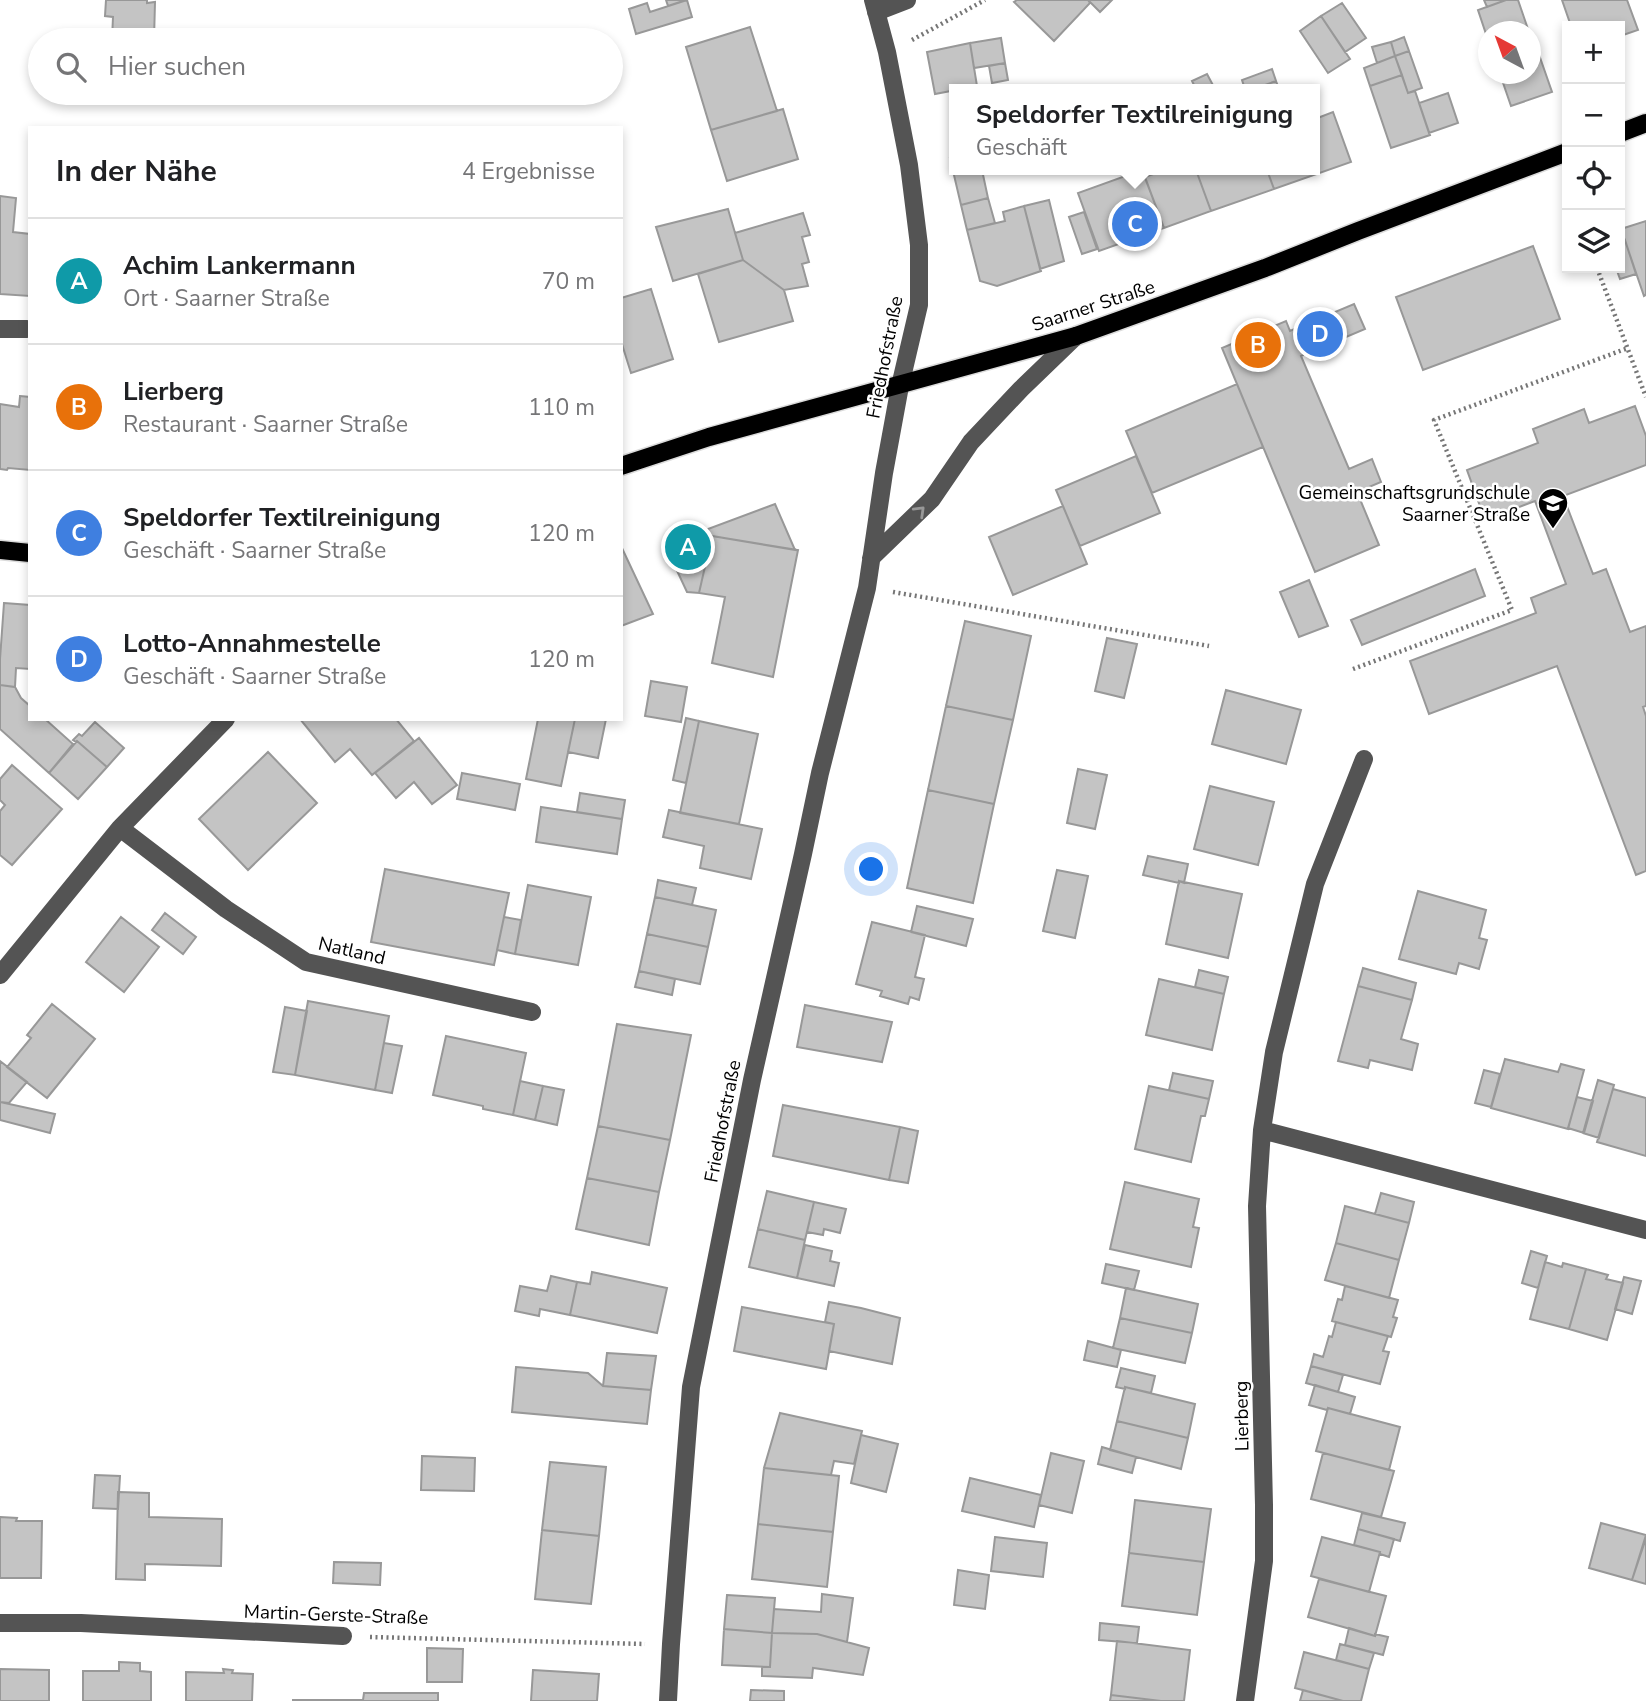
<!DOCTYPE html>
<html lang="de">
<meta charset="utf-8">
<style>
body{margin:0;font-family:"Nunito Sans",sans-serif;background:#f6f6f6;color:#202124}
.controls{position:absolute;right:21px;top:21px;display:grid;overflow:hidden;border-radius:0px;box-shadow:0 4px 10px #0003}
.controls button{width:63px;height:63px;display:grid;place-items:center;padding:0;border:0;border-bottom:2px solid #e0e0e0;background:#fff;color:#202124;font:35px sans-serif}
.compass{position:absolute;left:1478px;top:21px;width:63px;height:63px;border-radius:50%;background:#fff;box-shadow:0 4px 10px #0003;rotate:319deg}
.you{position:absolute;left:872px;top:870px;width:24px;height:24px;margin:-18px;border:5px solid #fff;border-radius:50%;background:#1a73e8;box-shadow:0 0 0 10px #1a73e833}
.badge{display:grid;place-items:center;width:46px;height:46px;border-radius:50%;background:#000;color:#fff;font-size:23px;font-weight:700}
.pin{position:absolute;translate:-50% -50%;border:4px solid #fff;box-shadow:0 2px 7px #0006}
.popup{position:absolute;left:949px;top:84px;width:371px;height:91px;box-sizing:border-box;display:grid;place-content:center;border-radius:0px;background:#fff;filter:drop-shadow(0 2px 5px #0005);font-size:23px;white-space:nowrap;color:#757577}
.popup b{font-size:26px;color:#202124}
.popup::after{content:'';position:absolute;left:50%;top:100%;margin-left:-14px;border:14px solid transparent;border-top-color:#fff}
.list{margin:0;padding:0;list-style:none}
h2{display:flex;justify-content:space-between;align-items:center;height:91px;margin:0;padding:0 28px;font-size:30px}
h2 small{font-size:23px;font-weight:400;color:#757577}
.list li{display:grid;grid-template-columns:46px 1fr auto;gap:21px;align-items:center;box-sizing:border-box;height:126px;padding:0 28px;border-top:2px solid #e0e0e0}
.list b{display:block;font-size:26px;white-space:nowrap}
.list p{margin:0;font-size:23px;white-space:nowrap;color:#757577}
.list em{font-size:23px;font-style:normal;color:#757577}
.icon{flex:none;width:38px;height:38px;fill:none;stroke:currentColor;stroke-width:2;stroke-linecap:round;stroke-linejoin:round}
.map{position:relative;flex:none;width:1646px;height:1701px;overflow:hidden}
.search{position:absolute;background:#fff;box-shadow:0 4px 10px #0003;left:28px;top:28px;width:595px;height:77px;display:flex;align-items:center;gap:18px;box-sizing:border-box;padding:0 24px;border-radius:38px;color:#757577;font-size:26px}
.panel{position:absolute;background:#fff;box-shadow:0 4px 10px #0003;left:28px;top:126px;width:595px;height:595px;border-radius:0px}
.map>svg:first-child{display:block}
.building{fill:#c4c4c4;stroke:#989898;stroke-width:2}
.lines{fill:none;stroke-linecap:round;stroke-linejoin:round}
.major-casing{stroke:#dbdbdb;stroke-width:21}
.path{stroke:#767676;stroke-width:4.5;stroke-dasharray:2 3.5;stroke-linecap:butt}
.minor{stroke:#545454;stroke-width:18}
.major{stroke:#000;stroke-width:18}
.oneway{stroke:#989898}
.labels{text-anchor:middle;stroke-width:5;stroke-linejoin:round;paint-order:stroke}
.street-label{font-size:19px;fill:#000;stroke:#fff}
.poi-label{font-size:19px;fill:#000;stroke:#fff;text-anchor:end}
</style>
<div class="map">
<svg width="1646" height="1701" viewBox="0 0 1646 1701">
<rect width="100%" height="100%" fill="#fff"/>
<path class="building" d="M106,0h41v3l8,-1 -1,38h-42l1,-23 -8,-1z
M666,0h20l-18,6z
M687,0l5,17 -56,17 -7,-25 18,-6 3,9z
M1017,0h71l2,3 -36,38 -40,-39z
M1088,0h24l-12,12z
M1484,0h22l-19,7z
M1506,0h12l11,32h-41v8l-10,-30z
M1562,0h65l11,30 -18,6v-10h-49z
M1342,3l24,35 -21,14 -24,-36z
M1321,16l29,43 -22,14 -28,-42z
M750,27l27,84 -66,19 -25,-83z
M177,31h45v9h-45z
M1404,37l5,14 -14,5 -4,-14z
M1001,38l4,25 -31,5 -4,-25z
M1391,42l4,14 -18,7 -5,-16z
M970,43l7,43 -42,8 -8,-42z
M1536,46l16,46 -41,14 -11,-32h30v-25z
M1409,51l13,37 -14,5 -13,-37z
M1395,56l7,19 -32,11 -6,-18z
M1005,63l3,17 -16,3 -3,-17z
M1272,69l4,12 -22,8h-9l-3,-9z
M1207,74l8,15h-19l-4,-8z
M1402,75l6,18 7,-2 15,44 -39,13 -21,-62z
M1276,81l3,8h-25z
M1448,93l10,30 -29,10 -10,-30z
M783,109l15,50 -71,22 -16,-51z
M1333,112l18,50 -77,27 -7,-19h48v-51z
M955,157v13h27l6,28 -27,7 -11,-47z
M1142,170l22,58 -65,23 -21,-58z
M1164,170h32l15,41 -47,17 -19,-51z
M1196,170h71l7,19 -63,22z
M0,196l16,2 -3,34 17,2v62l-30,-2z
M988,198l7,25 -28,7 -6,-25z
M1049,200l15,61 -24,8 -16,-63z
M1024,206l17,65 -44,15 -17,-5 -13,-51 38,-9 -2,-9z
M728,209l15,51 -70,21 -17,-54z
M1084,212l13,37 -15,5 -13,-37z
M803,213l7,22 -8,2 7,25 -7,2 6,22 -24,4 -41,-30 -8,-27z
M1646,221v74l-2,1 -23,-67z
M1625,240l11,34 -16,5 -4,-11h4v-27z
M1533,246l27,73 -137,51 -27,-73z
M743,260l41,30 9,31 -74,21 -21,-68z
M651,289l22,70 -42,14 -10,-32v-43z
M1354,304l11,25 -64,27 48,113 23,-10 9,23 -24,10 22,53 -64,27 -93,-224 64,-27 4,10z
M1237,384l26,63 -111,46 -26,-62z
M20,396l10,1v73l-22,-2 -1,2 -7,-1v-65l19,3z
M1635,406l11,30v29l-83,31 30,78 13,-5 24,63 16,-6v80l-3,1 3,9v155l-10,4 -79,-209 -128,48 -19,-53 126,-48 -5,-15 35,-14 -31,-83 -50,19 -18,-50 71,-27 -5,-14 51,-20 5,14z
M1136,456l24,57 -80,33 -24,-56z
M775,504l20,46 -83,-14 -13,57 -12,-1 -22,-47z
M1063,506l24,58 -74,31 -24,-58z
M712,536l86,14 -25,127 -61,-14 13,-66 -26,-4z
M621,546l32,68 -32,12z
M1475,569l10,27 -123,49 -11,-25z
M1309,580l19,46 -29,11 -19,-45z
M4,603l26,2v64l-14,-1 -1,19 -15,-2v-26z
M965,621l66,15 -18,84 -67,-14z
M1107,638l30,6 -13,54 -29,-7z
M651,681l36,6 -6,35 -36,-6z
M0,685l15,2 6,11 9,8v13h15l28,25 -24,29 -49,-44z
M1226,690l75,20 -15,54 -74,-20z
M946,706l67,14 -19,84 -66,-14z
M686,718l13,3 -13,62 -13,-3z
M300,719h96l18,22 -42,34 -22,-26 -15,13z
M538,719h37l-14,67 -35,-7z
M575,719h31l-8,39 -30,-6z
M699,721l59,13 -19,90 -59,-11z
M95,722l29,26 -17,19 -30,-26 -1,1 -3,-2 6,-6 3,2z
M419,738l38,47 -25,19 -18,-22 -18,16 -21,-25z
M77,741l30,26 -29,32 -29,-26z
M268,752l49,51 -69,67 -49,-51z
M12,765l50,44 -50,56 -12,-10v-44l5,-6 -5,-5v-21z
M1078,769l29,6 -12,54 -28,-6z
M462,773l58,11 -5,26 -58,-11z
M1210,786l64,16 -16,63 -64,-16z
M928,790l66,14 -21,99 -66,-15z
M580,793l45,7 -3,19 -45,-7z
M541,807l81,12 -5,35 -81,-12z
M669,810l93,19 -11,50 -51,-11 4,-22 -41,-9z
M1148,856l40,8 -4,19 -5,-2v2l-36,-8z
M385,869l124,24 -15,72 -123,-23z
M1057,870l31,6 -13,62 -32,-7z
M658,880l38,8 -4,17 -37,-8z
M1179,881l63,13 -14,64 -62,-14z
M528,885l63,12 -13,68 -63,-11z
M1418,891l68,19 -7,28 8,2 -8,29 -20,-6 -3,11 -57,-15z
M655,897l61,13 -8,37 -61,-13z
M917,906l56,13 -7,27 -55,-14z
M165,913l31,24 -13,17 -31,-24z
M121,917l38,30 -35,45 -38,-30z
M504,917l17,3 -6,34 -18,-4z
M872,922l53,13 -10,42 9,2 -5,21 -9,-3 -2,7 -28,-8 2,-5 -26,-7z
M647,934l61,13 -8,37 -61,-13z
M1363,968l53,15 -4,17 -54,-14z
M1199,970l29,7 -4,17 -29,-7z
M639,971l36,8 -3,16 -37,-8z
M1159,979l65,15 -12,56 -66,-15z
M1358,986l54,14 -11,39 17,5 -6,26 -42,-10 -2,8 -30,-7z
M308,1001l81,15 -14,74 -80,-15z
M52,1004l43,35 -48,59 -40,-31 24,-29 -4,-3z
M805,1005l87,17 -10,40 -85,-15z
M285,1007l22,4 -12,64 -22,-3z
M617,1024l74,11 -21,105 -72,-14z
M446,1036l80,17 -13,62 -30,-6v-3l-50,-11z
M384,1043l18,3 -10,47 -17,-3z
M1505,1059l53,13 3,-8 23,6 -16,59 -77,-21z
M0,1061l27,21 -18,21 -9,-1z
M1484,1070l16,4 -9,33 -16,-4z
M1173,1073l40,8 -4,18 -40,-9z
M1598,1080l16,5 -15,53 -16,-5z
M520,1081l23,5 -8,34 -22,-5z
M543,1086l21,4 -7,35 -22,-5z
M1149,1086l60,13 -4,17h-4l-10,46 -56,-13z
M1613,1089l33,9v58l-49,-14z
M1577,1097l16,4 -9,32 -16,-5z
M0,1102l55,12 -5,19 -50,-13z
M783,1105l117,22 -11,53 -116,-24z
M598,1126l72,14 -11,52 -72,-14z
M900,1127l18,4 -10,52 -19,-3z
M587,1178l72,14 -10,53 -73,-16z
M1125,1182l74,17 -6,28 6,1 -8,39 -81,-18z
M767,1191l47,11 -9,38 -47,-11z
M1381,1193l33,9 -5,21 -34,-9z
M814,1202l32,7 -6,24 -16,-4 -1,6 -16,-3z
M1345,1206l64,17 -10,37 -63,-17z
M758,1229l47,11 -8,38 -48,-11z
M1336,1243l63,17 -10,38 -64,-18z
M805,1245l27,6 -2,10 9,2 -5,23 -37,-8z
M1531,1251l16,5 -9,32 -16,-5z
M1545,1262l17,5 1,-4 23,6 -17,60 -39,-10z
M1106,1264l33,7 -5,19 -32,-7z
M1586,1269l22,6 -2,4 17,4 -16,57 -38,-11z
M592,1272l75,16 -10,45 -87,-18 7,-33 13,2z
M551,1276l26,6 -7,33 -30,-6 -1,7 -24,-5 5,-25 27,5z
M1624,1277l17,4 -9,33 -17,-5z
M1345,1286l53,14 -5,17 4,1 -6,19 -59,-16 6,-22 4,1z
M1126,1288l72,16 -6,29 -72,-15z
M829,1302l32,6 39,10 -8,46 -63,-13 5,-27 -9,-2z
M742,1307l92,17 -8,45 -92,-18z
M1120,1318l72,15 -7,30 -72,-15z
M1336,1322l52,14 -5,15 6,1 -9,32 -69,-18 3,-12 9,3 6,-21 3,1z
M1088,1341l33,9 -4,17 -33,-7z
M607,1353l49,3 -5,34 -48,-4z
M1311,1366l32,9 -5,17 -32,-9z
M516,1367l72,6 15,13 48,4 -4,34 -135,-12z
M1121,1368l34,8 -4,17 -26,-6v2l-9,-2z
M1315,1385l40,12 -5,17 -22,-6 -1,2 -18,-5z
M1125,1387l70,17 -7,34 -71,-17z
M1328,1408l72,19 -11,43 -73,-19z
M780,1413l82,18 -8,33 -20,-3 -3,14 -67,-7z
M1117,1421l71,17 -7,31 -71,-19z
M861,1435l37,9 -12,48 -35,-9z
M1102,1447l34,10 -4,16 -34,-9z
M1051,1453l33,8 -12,52 -33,-8z
M1323,1453l71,18 -13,46 -70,-18z
M422,1456l53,2 -1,33 -53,-1z
M550,1462l56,5 -7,69 -57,-6z
M764,1468l75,8 -6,56 -75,-8z
M95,1475l25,1 -2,33 -25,-1z
M970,1478l71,17 -7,32 -72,-16z
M118,1492l31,1v24l73,2 -1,47 -76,-2v16l-29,-1z
M1135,1500l76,9 -7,53 -75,-9z
M1362,1513l43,10 -5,18 -42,-12z
M0,1517l17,1 -1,3h26l-1,57h-41z
M1601,1523l45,12 -14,45 -43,-12z
M758,1524l75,8 -6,55 -75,-8z
M1358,1529l36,10 -5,18 -9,-3v-2l-26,-7z
M542,1530l57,6 -8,68 -56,-5z
M995,1537l52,6 -4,34 -52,-6z
M1322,1537l58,15 -11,40 -58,-16z
M1646,1538v46l-14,-4z
M1129,1553l75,9 -7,53 -75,-9z
M334,1562l47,1 -1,22 -47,-2z
M958,1570l31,5 -4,34 -31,-4z
M1319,1579l67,17 -11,40 -67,-19z
M822,1594l31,4 -6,44 -30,-8 -45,-1 2,-24 47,3z
M727,1595l48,3 -3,35 -48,-4z
M1100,1623l39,4 -2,16 -38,-3z
M1349,1628l26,8v-2l13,3 -5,18 -38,-10z
M724,1629l48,4 -2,34 -48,-2z
M772,1633l45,1 52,14 -6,27 -50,-7 -1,10 -50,-2v-9h8z
M1117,1641l73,9 -6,51h-23l-50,-6z
M1340,1644l34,9 -5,16 -33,-9z
M427,1648l36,1 -1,33h-35z
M1304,1652l65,17 -8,32h-18l-48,-13z
M119,1662l21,1v8l11,1v29h-68v-30h36z
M0,1669l49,1v31h-49z
M223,1669l10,1 -1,3 21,1 -1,27h-66v-29l38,1z
M533,1670l66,4 -2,27h-66z
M751,1690l33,1v10h-34z
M1303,1690l40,11h-43z
M364,1693h74v8h-145v-1h70z
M1111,1695l50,6h-51z"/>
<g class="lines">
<g class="major-casing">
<path id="major" d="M1620,133l26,-10
M621,466l88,-29 367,-101 189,-68 93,-37 209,-79
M0,550l30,3"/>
</g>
<path class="path" d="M912,40l73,-40
M1597,268l49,129
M893,592l316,54
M1353,669l159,-59 -78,-190 194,-72
M370,1637l275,7"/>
<path class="minor" d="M876,12l31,-12
M0,329h27
M871,558l61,-59 39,-57 50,-53 55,-53
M120,828l106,81 80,53 226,50
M0,975l120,-147 106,-109
M1262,1130l384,100
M0,1623h81l262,13
M668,1701l3,-57 20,-257 61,-307 51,-226 17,-81 47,-185 17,-115 16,-87 19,-81v-60l-10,-80 -22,-113 -14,-52
M1245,1701l19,-140v-56l-7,-299 5,-76 12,-78 41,-168 49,-125"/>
<use href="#major" class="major"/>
</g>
<defs><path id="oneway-chevron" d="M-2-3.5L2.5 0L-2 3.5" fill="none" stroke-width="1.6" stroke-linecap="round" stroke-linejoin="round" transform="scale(1.75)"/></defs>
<use class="oneway" href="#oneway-chevron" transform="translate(920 511) rotate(-44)"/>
<defs>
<g id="school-pin" transform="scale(1.575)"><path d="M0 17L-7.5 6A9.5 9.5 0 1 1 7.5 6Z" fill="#000" stroke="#fff"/><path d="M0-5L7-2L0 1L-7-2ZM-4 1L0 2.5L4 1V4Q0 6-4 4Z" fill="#fff"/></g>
</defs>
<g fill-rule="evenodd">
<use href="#school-pin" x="1553" y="503"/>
</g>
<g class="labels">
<g class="street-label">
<text transform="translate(1093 305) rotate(-18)" y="7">Saarner Straße</text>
<text transform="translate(884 357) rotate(-79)" y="7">Friedhofstraße</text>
<text transform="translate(352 950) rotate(13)" y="7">Natland</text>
<text transform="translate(722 1121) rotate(-79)" y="7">Friedhofstraße</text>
<text transform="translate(1241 1416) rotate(-91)" y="7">Lierberg</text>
<text transform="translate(336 1614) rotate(2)" y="7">Martin-Gerste-Straße</text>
</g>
<g class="poi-label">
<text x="1530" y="499">Gemeinschaftsgrundschule<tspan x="1530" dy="22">Saarner Straße</tspan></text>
</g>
</g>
</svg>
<div class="controls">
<button>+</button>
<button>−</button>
<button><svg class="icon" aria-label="locate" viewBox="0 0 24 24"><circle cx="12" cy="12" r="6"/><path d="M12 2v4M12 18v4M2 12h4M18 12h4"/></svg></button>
<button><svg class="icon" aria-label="layers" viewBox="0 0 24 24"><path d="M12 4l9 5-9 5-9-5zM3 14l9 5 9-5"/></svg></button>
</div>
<svg class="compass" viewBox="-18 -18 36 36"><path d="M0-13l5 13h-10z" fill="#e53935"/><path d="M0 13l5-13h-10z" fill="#757577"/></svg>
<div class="you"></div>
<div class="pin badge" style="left:688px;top:547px;background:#0f9aa8">A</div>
<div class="pin badge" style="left:1258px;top:345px;background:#e8710a">B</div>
<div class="pin badge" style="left:1135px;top:224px;background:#3f7fe0">C</div>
<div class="popup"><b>Speldorfer Textilreinigung</b>Geschäft</div>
<div class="pin badge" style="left:1320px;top:334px;background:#3f7fe0">D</div>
<div class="search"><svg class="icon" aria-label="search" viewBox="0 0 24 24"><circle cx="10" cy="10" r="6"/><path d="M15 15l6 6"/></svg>Hier suchen</div>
<section class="panel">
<h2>In der Nähe<small>4 Ergebnisse</small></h2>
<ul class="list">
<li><span class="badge" style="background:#0f9aa8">A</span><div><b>Achim Lankermann</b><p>Ort · Saarner Straße</p></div><em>70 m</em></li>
<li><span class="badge" style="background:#e8710a">B</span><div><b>Lierberg</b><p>Restaurant · Saarner Straße</p></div><em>110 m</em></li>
<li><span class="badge" style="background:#3f7fe0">C</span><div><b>Speldorfer Textilreinigung</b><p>Geschäft · Saarner Straße</p></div><em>120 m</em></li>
<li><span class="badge" style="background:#3f7fe0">D</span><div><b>Lotto-Annahmestelle</b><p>Geschäft · Saarner Straße</p></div><em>120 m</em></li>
</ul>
</section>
</div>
